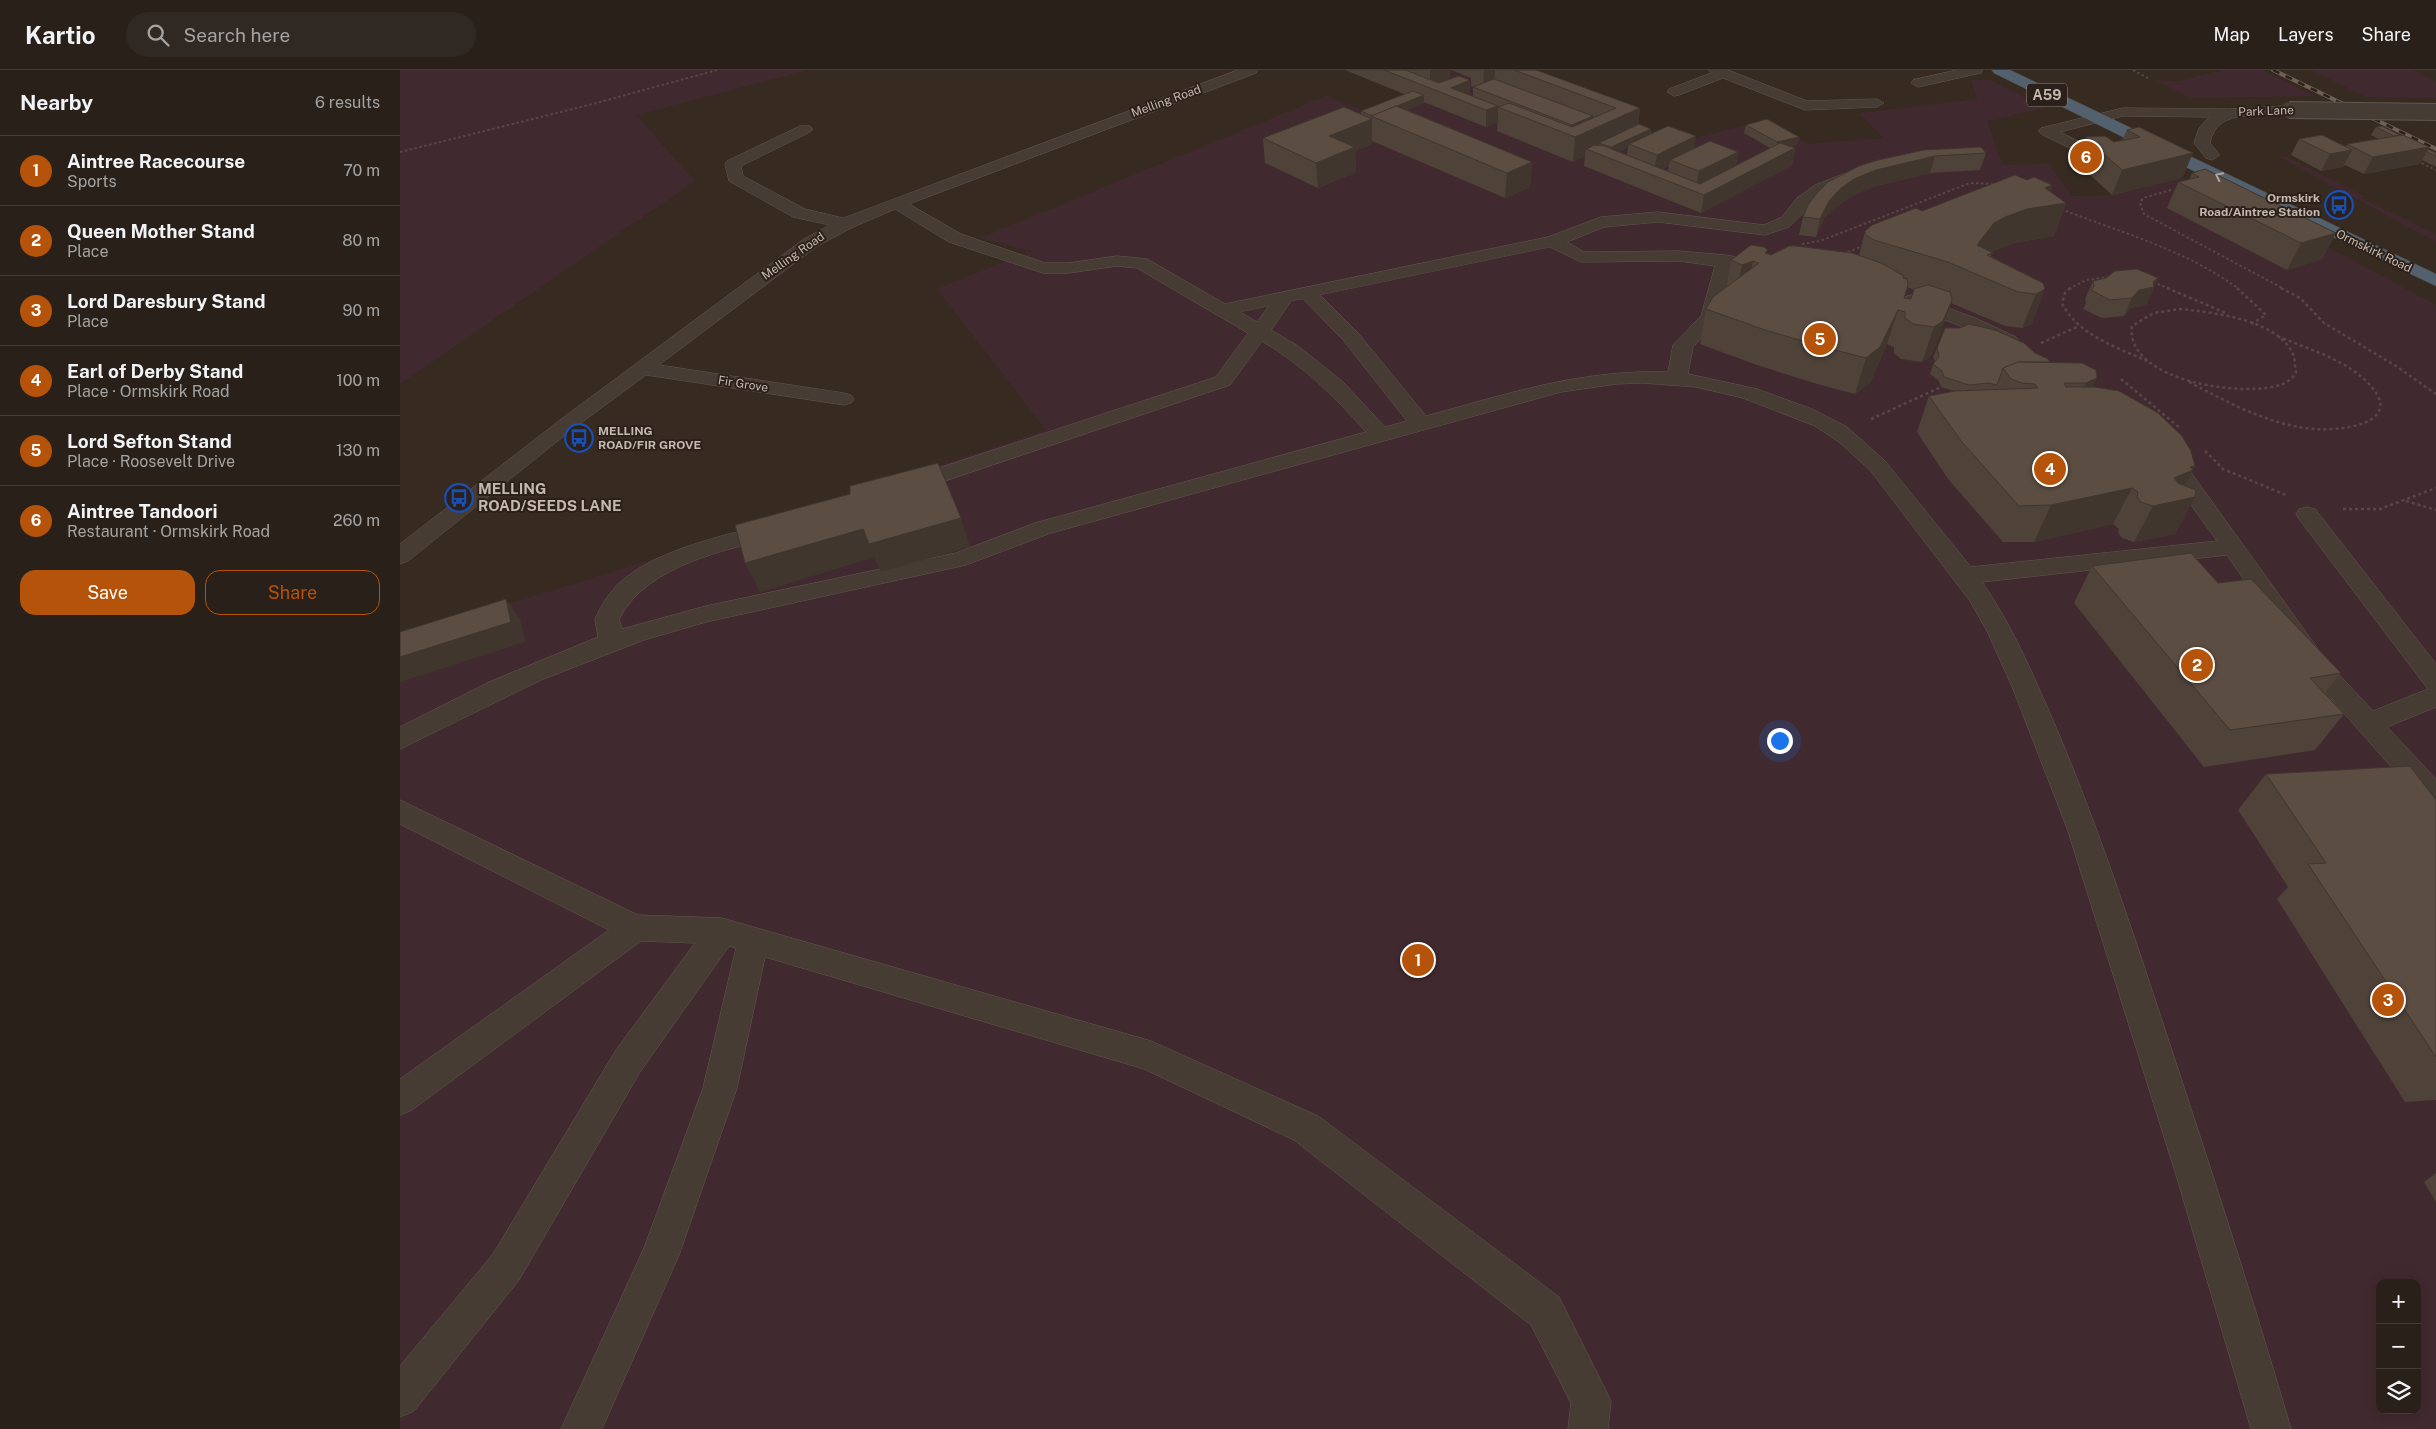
<!DOCTYPE html>
<html lang="en">
<head>
<meta charset="utf-8">
<style>
	body { margin:0; font-family:"Public Sans",sans-serif; background:#302822; color:#f1f3f6 }
	.controls { position:absolute; right:15px; bottom:15px; display:grid; overflow:hidden; border-radius:10px; box-shadow:0 2px 12px #0003 }
	.controls button { width:45px; height:45px; display:grid; place-items:center; padding:0; border:0; border-bottom:1px solid #443e38; background:#282019; color:#f1f3f6; font:25px sans-serif }
	.you { position:absolute; left:1379px; top:670px; width:18px; height:18px; margin:-12px; border:4px solid #fff; border-radius:50%; background:#1a73e8; box-shadow:0 0 0 8px #1a73e833 }
	.badge { display:grid; place-items:center; width:32px; height:32px; border-radius:50%; background:#b45309; color:#fff; font-size:16px; font-weight:700 }
	.pin { position:absolute; translate:-50% -50%; border:2px solid #fff; box-shadow:0 1px 5px #0006 }
	.list { margin:0; padding:0; list-style:none }
	h2 { display:flex; justify-content:space-between; align-items:center; height:65px; margin:0; padding:0 20px; font-size:21px }
	h2 small { font-size:16px; font-weight:400; color:#a5a3a2 }
	.list li { display:grid; grid-template-columns:32px 1fr auto; gap:15px; align-items:center; box-sizing:border-box; height:70px; padding:0 20px; border-top:1px solid #443e38 }
	.list b { display:block; font-size:19px; white-space:nowrap }
	.list p { margin:0; font-size:16px; white-space:nowrap; color:#a5a3a2 }
	.list em { font-size:16px; font-style:normal; color:#a5a3a2 }
	.actions { display:flex; gap:10px; padding:15px 20px }
	.actions a { flex:1; padding:11px 0; border:1px solid #b45309; border-radius:15px; text-align:center; font-size:18px; color:#b45309 }
	.actions .main { background:#b45309; color:#fff }
	.icon { flex:none; width:28px; height:28px; fill:none; stroke:currentColor; stroke-width:2; stroke-linecap:round; stroke-linejoin:round }
	.map { position:relative; flex:none; width:2036px; height:1359px; overflow:hidden }
	header { display:flex; align-items:center; gap:30px; box-sizing:border-box; height:70px; padding:0 25px; background:#282019; border-bottom:1px solid #443e38 }
	header strong { font-size:24px }
	nav { display:flex; gap:28px; margin-inline-start:auto; font-size:18px }
	.search { width:350px; height:45px; background:#302822; display:flex; align-items:center; gap:12px; box-sizing:border-box; padding:0 18px; border-radius:28px; color:#a5a3a2; font-size:19px }
	main { display:flex }
	aside { flex:1; background:#282019 }
	.map>svg:first-child { display:block }
</style>
</head>
<body>
<header>
<strong>Kartio</strong>
<div class="search"><svg class="icon" aria-label="search" viewBox="0 0 24 24"><circle cx="10" cy="10" r="6"/><path d="M15 15l6 6"/></svg>Search here</div>
<nav><a>Map</a><a>Layers</a><a>Share</a></nav>
</header>
<main>
<aside>
<h2>Nearby<small>6 results</small></h2>
<ul class="list">
<li><span class="badge">1</span><div><b>Aintree Racecourse</b><p>Sports</p></div><em>70 m</em></li>
<li><span class="badge">2</span><div><b>Queen Mother Stand</b><p>Place</p></div><em>80 m</em></li>
<li><span class="badge">3</span><div><b>Lord Daresbury Stand</b><p>Place</p></div><em>90 m</em></li>
<li><span class="badge">4</span><div><b>Earl of Derby Stand</b><p>Place · Ormskirk Road</p></div><em>100 m</em></li>
<li><span class="badge">5</span><div><b>Lord Sefton Stand</b><p>Place · Roosevelt Drive</p></div><em>130 m</em></li>
<li><span class="badge">6</span><div><b>Aintree Tandoori</b><p>Restaurant · Ormskirk Road</p></div><em>260 m</em></li>
</ul>
<div class="actions"><a class="main">Save</a><a>Share</a></div>
</aside>
<div class="map">
<svg width="2036" height="1359" viewBox="0 0 2036 1359">
	<rect width="100%" height="100%" fill="#362a21"/>
	<g fill="#412a2f" fill-rule="evenodd">
		<path d="M0,0h408l-172,45 59,66 -295,203z"/>
		<path d="M947,0h142l192,72 82,-22 46,24 74,-6 -24,-25 118,-14 -6,-19h20l53,28 -57,13 16,44 45,-2 24,33 40,-1 70,-17 163,78 91,49v1124h-2036v-792l219,-67 427,-140 -109,-141 94,-38 -51,-13 346,-142 45,17 41,-16zM1980,1213h37v127h-37z"/>
		<path d="M1824,0h38l52,26 -124,2 -35,-18 24,1z"/>
		<path d="M1911,0h102l23,11v17l-70,-1z"/>
		<path d="M1885,86l79,40 -4,2 76,36v8l-157,-85z"/>
	</g>
	<g fill="none" stroke-linecap="round" stroke-linejoin="round">
		<defs>
			<g id="minor">
				<path d="M838,0h20l-2,3 -347,131 52,30 84,29h24l48,-7 30,3 78,45 323,-67 53,-20 57,-5 106,13 18,-8 15,-19 18,-13 36,-14h12l2,3 -2,3 -42,19 -32,31 -24,8 -107,-13 -54,5 -37,15 17,10 95,-1 46,4 50,8 3,4 -3,4 -6,1 -37,-4 -12,50 -27,29 -5,27 69,15 55,20 35,18 38,34 86,106 246,-26 -51,-71 -15,-17 3,-5c14,-3 19,3 28,12l146,203 45,48 55,-22 -129,-170 -3,-5 3,-5 8,-2 8,2 121,155v43l-49,20 49,52v30l-10,-3 -116,-131 -83,-120 -245,27c26,37 45,79 63,120 37,83 67,169 96,255 52,157 104,314 150,472h-40l-74,-251 -110,-350 -54,-139 -25,-56 -18,-32 -100,-131 -31,-28 -24,-16 -72,-28 -47,-11 -53,-4 -27,1 -55,8 -510,141 -85,32 -260,57 -62,18 -103,40 -141,69v-22l89,-45 109,-45 -3,-18c7,-15 16,-30 29,-40 37,-31 106,-45 152,-57l8,2 4,5 -4,5c-56,17 -135,28 -165,85l3,10 84,-23 250,-53 79,-30 331,-91c-32,-36 -62,-66 -104,-91l-32,44 -315,106 -8,2 -8,-2 -3,-5 3,-5 317,-104 32,-44 -111,-65 -20,-2 -48,7h-26l-94,-31 -54,-33 -44,19 -35,19 -157,118 185,28 7,2 3,4 -3,4 -7,2 -198,-30 -72,53 -166,133 -8,3v-20l160,-124 244,-181 26,-14 -37,-8 -64,-36 -4,-17 2,-3 73,-35h10l3,3 -3,3 -69,34 2,10 62,33 38,9zM1150,177l31,15 98,-1 36,5 -14,50 -28,29 -5,27c-86,-3 -161,22 -242,44l-68,-83 -38,-38zM903,229l41,42 63,80 -22,6 -42,-45 -45,-36 -27,-16 20,-29zM869,236l-12,16 -17,-10z"/>
				<path d="M1309,0h19l79,31 70,-2 7,4 -7,4 -72,3 -82,-32 -44,17 -5,1 -7,-4 2,-3 42,-16z"/>
				<path d="M1557,0h26l-2,3 -63,14 -7,-4 2,-3z"/>
				<path d="M1889,36l7,4 -2,3c-28,7 -77,-9 -84,30l10,12 -8,5 -6,-2 -12,-15 5,-15 10,-11 -86,-1 -63,16 38,19 2,3 -8,5 -51,-25 -3,-3 3,-3 82,-20 105,1z"/>
				<path d="M1512,225l63,23 41,19 3,4 -3,4 -7,2 -7,-2 -41,-19 -56,-21 -2,-4 2,-4z"/>
				<path d="M0,730l238,115 84,3 429,123 167,75 241,181 52,104 -3,28h-40l3,-26 -40,-78 -237,-185 -150,-71 -379,-112 -28,131 -58,167 -77,174h-41l83,-181 59,-160 33,-140 -7,-2 -89,126 -121,208 -105,131 -14,6v-51l93,-112 123,-204 79,-107 -54,-2 -229,169 -12,5v-36l209,-149 -209,-106z"/>
			</g>
			<path id="highway" d="M1592,0h18l426,204v12l-305,-145 -137,-68z"/>
		</defs>
		<use href="#minor" stroke="#62574f" stroke-width="1"/>
		<use href="#highway" stroke="#52473f" stroke-width="1"/>
		<g stroke="#594646" stroke-width="2" stroke-dasharray="2.5 2.5" stroke-linecap="butt">
			<path d="M1733,0l15,8"/>
			<path d="M0,82l189,-47 128,-35"/>
			<path d="M2017,91l19,9"/>
			<path d="M1771,120l-28,8 -3,5 4,11 140,75"/>
			<path d="M1661,139c61,24 125,41 178,80"/>
			<path d="M1402,174l18,-3 150,-58 27,1"/>
			<path d="M1443,184l22,-9"/>
			<path d="M1753,212l17,7"/>
			<path d="M1669,219l17,-9 24,-3"/>
		</g>
		<g stroke="#594646" stroke-width="2.5" stroke-dasharray="3 3" stroke-linecap="butt">
			<path d="M1670,218l-5,5 -3,10c15,32 57,45 87,59"/>
			<path d="M1767,218l59,25"/>
			<path d="M1837,218l29,27 -15,9"/>
			<path d="M1881,218l19,10 24,25 72,43 40,28"/>
			<path d="M1779,239c33,3 103,11 115,48 1,5 1,11 2,16 -3,4 -7,8 -11,10 -37,17 -161,-2 -153,-57l22,-13z"/>
			<path d="M1641,273l38,-17"/>
			<path d="M1721,309l59,49"/>
			<path d="M1789,312c37,19 74,40 116,46 30,5 108,-3 60,-48 -24,-22 -59,-32 -88,-44"/>
			<path d="M1471,349l70,-32"/>
			<path d="M1805,381l18,18 63,26"/>
			<path d="M2006,431l30,9"/>
			<path d="M1943,439h37l56,-21"/>
		</g>
		<use href="#minor" fill="#473c34" fill-rule="evenodd"/>
		<use href="#highway" fill="#52616d" fill-rule="evenodd"/>
		<defs>
			<path id="rail" d="M1873,0l163,79"/>
		</defs>
		<use href="#rail" stroke="#6e6056" stroke-width="4"/>
		<use href="#rail" stroke="#2c211a" stroke-width="2.5" stroke-dasharray="7" stroke-linecap="butt"/>
		<defs>
			<path id="minor-bridge" d="M1889,40l147,2"/>
		</defs>
		<use href="#minor-bridge" stroke="#62574f" stroke-width="18" stroke-linecap="butt"/>
		<use href="#minor-bridge" stroke="#473c34" stroke-width="16"/>
	</g>
	<g fill="#4e4239" fill-rule="evenodd">
		<path d="M945,0h105v8l-12,5 35,13v-9l-2,-1v-8l-20,-8h85l104,38 -2,17 13,4v5l45,2 -2,12 44,4 -2,13 34,-17 -26,-15 2,-8 53,12 -2,8 -6,1 4,2 -3,17 -91,48 -117,-47 1,-10 -12,6 -76,-31 1,-18h-1v9l-11,5 -62,-25v1l-17,7 125,52 -2,25 -25,11 -133,-57v3l-17,7 1,21 -38,16 -53,-25 -2,-25 98,-23v-4l43,-17zM1228,77l-1,8 -8,-3zM1269,95l-1,6 -6,-2z"/>
		<path d="M1976,57l60,26v14l-14,-7 -2,4 -56,10 -19,-9 -2,2 -22,4 -30,-16 8,-16 47,8 1,-3 32,-5 -8,-4z"/>
		<path d="M1727,60l66,23 -11,25 -70,17 -36,-33 9,-25 29,5 8,-2z"/>
		<path d="M1586,83l-6,17 -50,3 -58,14 -22,10 -14,10 -12,11 -8,19 -17,-2 4,-18 75,-57z"/>
		<path d="M1792,103l144,60 -14,26 -35,11 -120,-62 11,-26 11,-2z"/>
		<path d="M1627,110l25,5 -2,7 16,11 -12,33 -39,7 -24,9v5l52,26 -11,41 -10,4 -17,-2 -54,-23 -11,32 -9,21 -9,6 -21,-3 -7,-6v-6l-7,-3 -17,39 -15,11 -38,-10 -60,-19 -57,-21 6,-35 20,-21 5,-28 36,-6 4,1 88,1 6,-25 57,-20zM1507,217l7,3 -3,9 -7,-1z"/>
		<path d="M1758,208l-12,27 -15,3 -7,8 -22,2 -19,-9 3,-6 -1,-4 8,-18z"/>
		<path d="M1560,258l75,25 15,9 43,25 102,79 -11,19 11,12 -20,37 -41,8 -12,-4 -4,-5 1,-4 -6,-5 -79,18h-31l-55,-63 -31,-47 12,-36 25,-5 -13,-4 -2,-6 -9,-7 3,-10 2,-2 -2,-5 4,-9z"/>
		<path d="M1692,496l126,17 123,90 -16,20 19,21 -29,36 -111,17 -130,-164z"/>
		<path d="M1866,704l170,26v300l-31,2 -128,-203 11,-12 -50,-77z"/>
		<path d="M2036,1103v29l-12,-20z"/>
	</g>
	<g fill="#40362e">
		<path d="M1030,0h20v8l-20,8z"/>
		<path d="M1084,0h11l-1,17 -11,4z"/>
		<path d="M1070,10v16l-19,-8z"/>
		<path d="M1024,25v8l-43,17 -9,-4z"/>
		<path d="M1098,36l-1,16 -11,5v-17z"/>
		<path d="M1240,38l-3,24 -38,11 -1,7 -12,-1 -1,7 -12,6 2,-25 -4,-1 1,-11 21,-9 -2,14z"/>
		<path d="M972,49v25l-17,7 1,21 -38,16 -2,-25 13,-27z"/>
		<path d="M1251,59l-1,8 -21,7 -1,3 -18,9 1,-9z"/>
		<path d="M1296,66l-3,17 -23,7 -1,5 -15,7 3,-17z"/>
		<path d="M1399,67l-2,8 -21,6 1,-9z"/>
		<path d="M2029,77l-9,17 -56,10 9,-17z"/>
		<path d="M1395,78l-3,17 -91,48 3,-18z"/>
		<path d="M1952,80l-9,17 -22,4 9,-17z"/>
		<path d="M1338,82l-3,17 -39,19 3,-17z"/>
		<path d="M1793,83l-11,25 -70,17 10,-25z"/>
		<path d="M1535,86l-5,17 -58,14 -22,10 -14,10 -12,11 -8,19 4,-18 9,-18 11,-12 14,-10 22,-9z"/>
		<path d="M1132,92l-2,25 -25,11 2,-25z"/>
		<path d="M1652,115l-7,21 21,-3 -12,33 -39,7 -22,8 -10,6 -6,-12 17,-22 11,-6 40,-29z"/>
		<path d="M1936,163l-14,26 -35,11 14,-27z"/>
		<path d="M1353,191l-7,35 -11,4 7,-35z"/>
		<path d="M1758,208l-12,27 -15,3 -7,8 8,-18 7,-8 14,-8z"/>
		<path d="M1645,219l-13,35 -10,4 14,-34z"/>
		<path d="M1552,230l-12,35 -9,21 -9,6 12,-35z"/>
		<path d="M1498,240l-11,34 -17,39 -15,11 11,-36z"/>
		<path d="M1697,308l-16,36 -11,4 16,-35z"/>
		<path d="M1795,396l-19,35 19,-4 -20,37 -41,8 19,-36 21,-28 16,-11z"/>
		<path d="M1732,418l-19,36 -79,18 17,-37z"/>
		<path d="M561,448l9,29 -89,25 -12,-28z"/>
		<path d="M463,459l12,28 -115,35 -15,-29z"/>
		<path d="M106,529l14,20 5,23 -125,40v-25z"/>
	</g>
	<g fill="#5b4d42" stroke="#40362e">
		<path d="M984,0h21l34,13 20,-7 11,4 -19,8 47,18 -12,4z"/>
		<path d="M1114,0h22l104,38 -65,29 -77,-30 11,-4 63,24 44,-19z"/>
		<path d="M1094,9l99,37 -21,9 -99,-38z"/>
		<path d="M1013,21l11,4 -52,21 -11,-5z"/>
		<path d="M996,36l136,56 -25,11 -136,-57z"/>
		<path d="M944,37l28,12 -43,17 26,11 -39,16 -53,-25z"/>
		<path d="M1367,49l32,18 -22,5 -31,-17z"/>
		<path d="M1239,54l12,5 -40,18 -12,-4z"/>
		<path d="M1268,56l28,10 -39,19 -28,-11z"/>
		<path d="M1982,56l18,9 -6,1 -18,-9z"/>
		<path d="M1739,57l54,26 -71,17 -37,-33 20,-1 9,6 26,-5 -13,-7z"/>
		<path d="M1922,65l30,15 -22,4 -31,-15z"/>
		<path d="M2003,65l26,12 -56,10 -26,-13z"/>
		<path d="M1310,71l28,11 -39,19 -29,-11z"/>
		<path d="M1380,73l15,5 -91,47 -118,-46 9,-4 9,1 96,38z"/>
		<path d="M1581,77l5,6 -51,3 -59,14 -22,9 -14,10 -11,12 -9,18 -17,-2 5,-12 9,-12 11,-11 31,-16 19,-6 46,-10z"/>
		<path d="M2028,79l8,4v3l-9,-4z"/>
		<path d="M1805,99l131,64 -35,10 -123,-61 21,-5 -7,-4z"/>
		<path d="M1615,105l12,5 7,-3 18,8 -7,3 21,15 -39,6 -22,8 -11,6 -17,22 16,8 -6,2 56,28 2,6 -9,5 -18,-2 -70,-30 -74,-22 -8,-5 -1,-4 7,-6 44,-17 6,3z"/>
		<path d="M1351,175l13,2 4,3 -3,3 6,2 18,-9h7l56,7 29,10 23,13 -1,2 4,1 1,6 -4,13 7,1 3,-10 14,-4 22,7 2,8 -9,21 -9,6 -21,-3 -8,-6v-6l-7,-2 -18,37 -14,11 -39,-10 -62,-18 -59,-21 7,-12 46,-34 -6,-2 -11,4 -11,-5z"/>
		<path d="M1737,199l21,9 -5,4 1,5 -15,3 -7,8 -22,2 -19,-10 3,-4 -1,-5 13,-3 9,-7z"/>
		<path d="M1569,254l26,6 29,13 11,10 13,6 2,3h-32l-15,6 -6,17 -8,-2 -20,2 -25,-8 -2,-6 -9,-7 6,-7 -2,-9 8,-20h15z"/>
		<path d="M1618,292l64,1 14,7 1,8 -11,5h-22l2,4h29l24,4 39,22 24,23 9,15 4,15 -5,1 3,3 -19,8 4,5 18,7 -1,7 -42,9 -12,-4 -4,-5 1,-5 -6,-4 -81,17 -32,1 -57,-64 -33,-46 26,-5 83,-3 -3,-4 -13,-1 -11,-4 -8,-11z"/>
		<path d="M538,393l23,55 -92,26 -6,-15 -118,34 -10,-38 115,-31v-8z"/>
		<path d="M1791,483l27,30 33,-4 90,94 -31,5 34,36 -114,16 -138,-164z"/>
		<path d="M106,529l5,23 -111,35v-25z"/>
		<path d="M2010,696l26,34v257l-128,-193 18,-1 -60,-89z"/>
	</g>
	<defs><path id="oneway-chevron" d="M-2-3.5L2.5 0L-2 3.5" fill="none" stroke-width="1.6" stroke-linecap="round" stroke-linejoin="round" transform="scale(1.25)"/></defs>
	<use stroke="#ada7a2" href="#oneway-chevron" transform="translate(1819 106) rotate(-154)"/>
	<defs>
		<symbol id="bus-ring" viewBox="-11 -11 22 22"><circle r="9.5" fill="#2c211a" stroke="#1a4fb4" stroke-width="1.5"/><path d="M-5-6H5V4H4V6H2V4H-2V6H-4V4H-5ZM-3.5-4V0h7V-4ZM-3.5 1.2v1.5H-2V1.2ZM2 1.2v1.5H3.5V1.2Z" fill="#1a4fb4"/></symbol>
	</defs>
	<g fill-rule="evenodd">
		<use href="#bus-ring" x="1923" y="119" width="32" height="32"/>
		<use href="#bus-ring" x="163" y="352" width="32" height="32"/>
		<use href="#bus-ring" x="43" y="412" width="32" height="32"/>
	</g>
	<g text-anchor="middle" stroke-width="4" stroke-linejoin="round" paint-order="stroke">
		<g font-size="12" fill="#c4b8af" stroke="#2c211a">
			<text transform="translate(766 31) rotate(-20)" y="4">Melling Road</text>
			<text transform="translate(1866 41) rotate(-2)" y="4">Park Lane</text>
			<text transform="translate(1974 181) rotate(26)" y="4">Ormskirk Road</text>
			<text transform="translate(393 186) rotate(-35)" y="4">Melling Road</text>
			<text transform="translate(343 314) rotate(9)" y="4">Fir Grove</text>
		</g>
		<g font-size="12" font-weight="bold" fill="#c4b8af" stroke="#2c211a" text-anchor="end">
			<text x="1920" y="132">Ormskirk<tspan x="1920" dy="14">Road/Aintree Station</tspan></text>
			<text x="198" y="365" text-anchor="start">MELLING<tspan x="198" dy="14">ROAD/FIR GROVE</tspan></text>
		</g>
		<rect fill="#2c211a" stroke="#968b82" stroke-width="1" x="1627" y="13.5" width="40" height="23" rx="4"/>
		<g font-size="14" font-weight="bold" fill="#c4b8af">
			<text x="1647" y="30">A59</text>
		</g>
		<g font-size="15" font-weight="bold" fill="#c4b8af" stroke="#2c211a" text-anchor="start">
			<text x="78" y="424">MELLING<tspan x="78" dy="17">ROAD/SEEDS LANE</tspan></text>
		</g>
	</g>
</svg>
<div class="controls">
<button>+</button>
<button>−</button>
<button><svg class="icon" aria-label="layers" viewBox="0 0 24 24"><path d="M12 4l9 5-9 5-9-5zM3 14l9 5 9-5"/></svg></button>
</div>
<div class="you"></div>
<div class="pin badge" style="left:1018px;top:890px">1</div>
<div class="pin badge" style="left:1797px;top:595px">2</div>
<div class="pin badge" style="left:1988px;top:930px">3</div>
<div class="pin badge" style="left:1650px;top:399px">4</div>
<div class="pin badge" style="left:1420px;top:269px">5</div>
<div class="pin badge" style="left:1686px;top:87px">6</div>
</div>
</main>
</body>
</html>
